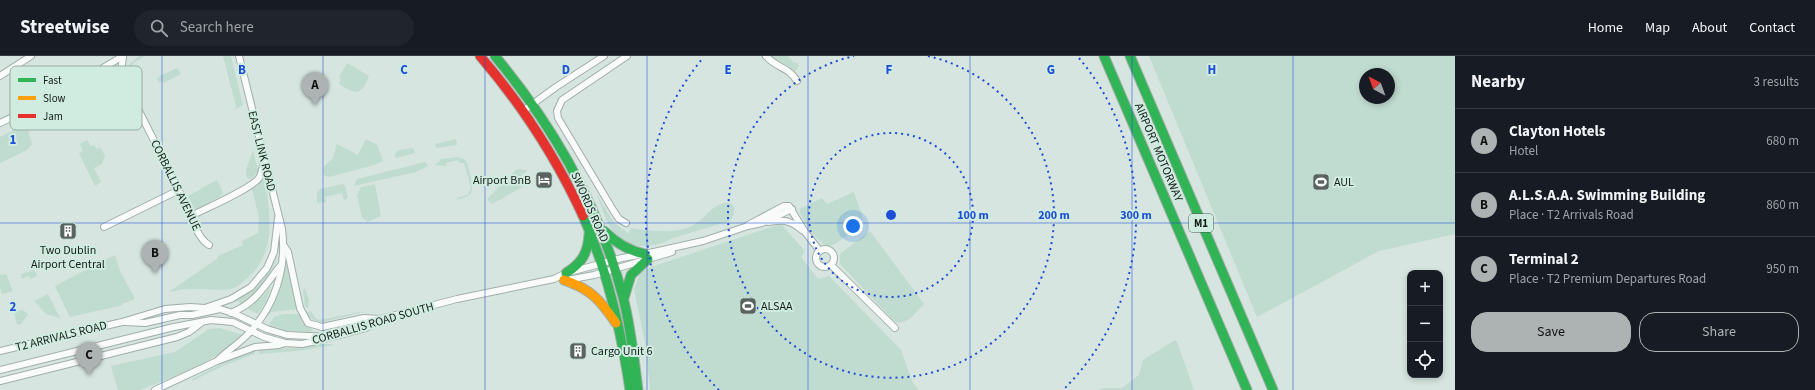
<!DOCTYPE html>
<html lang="en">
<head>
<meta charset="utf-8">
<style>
	body { margin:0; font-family:"Source Sans 3",sans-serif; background:#20242c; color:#f1f3f6 }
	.controls { position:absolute; right:12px; bottom:12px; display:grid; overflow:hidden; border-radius:8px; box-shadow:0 2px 6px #0003 }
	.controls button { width:36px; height:36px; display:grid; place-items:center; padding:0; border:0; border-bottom:1px solid #363941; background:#171b24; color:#f1f3f6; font:20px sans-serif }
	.compass { position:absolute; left:1359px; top:12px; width:36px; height:36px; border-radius:50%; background:#171b24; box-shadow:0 2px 6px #0003; rotate:319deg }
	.you { position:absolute; left:853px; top:170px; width:14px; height:14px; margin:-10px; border:3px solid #fff; border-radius:50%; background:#1a73e8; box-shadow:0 0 0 6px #1a73e833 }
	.badge { display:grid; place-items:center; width:26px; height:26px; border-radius:50%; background:#adb3b2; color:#111; font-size:13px; font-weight:700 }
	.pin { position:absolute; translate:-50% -33px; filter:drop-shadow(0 1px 2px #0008) }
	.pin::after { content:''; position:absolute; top:21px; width:14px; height:12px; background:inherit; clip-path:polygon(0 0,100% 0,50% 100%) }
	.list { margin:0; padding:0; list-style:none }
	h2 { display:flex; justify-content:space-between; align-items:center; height:52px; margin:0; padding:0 16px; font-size:17px }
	h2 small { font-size:13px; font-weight:400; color:#9ea1a6 }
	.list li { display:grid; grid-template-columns:26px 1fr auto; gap:12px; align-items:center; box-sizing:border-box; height:64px; padding:0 16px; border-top:1px solid #363941 }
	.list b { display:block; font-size:15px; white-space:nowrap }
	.list p { margin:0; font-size:13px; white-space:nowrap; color:#9ea1a6 }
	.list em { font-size:13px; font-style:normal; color:#9ea1a6 }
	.actions { display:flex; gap:8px; padding:12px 16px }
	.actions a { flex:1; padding:9px 0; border:1px solid #adb3b2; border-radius:16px; text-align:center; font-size:14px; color:#adb3b2 }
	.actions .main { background:#adb3b2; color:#111 }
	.icon { flex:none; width:22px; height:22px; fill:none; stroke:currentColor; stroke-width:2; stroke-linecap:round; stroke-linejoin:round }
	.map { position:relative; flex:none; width:1455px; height:334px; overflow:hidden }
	header { display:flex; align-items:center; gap:24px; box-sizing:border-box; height:56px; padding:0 20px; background:#171b24; border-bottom:1px solid #363941 }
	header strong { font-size:19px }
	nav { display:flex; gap:22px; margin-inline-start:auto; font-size:14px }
	.search { width:280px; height:36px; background:#20242c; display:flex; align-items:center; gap:10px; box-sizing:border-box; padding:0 14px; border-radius:22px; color:#9ea1a6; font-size:15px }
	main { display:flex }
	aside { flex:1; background:#171b24 }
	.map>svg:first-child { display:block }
</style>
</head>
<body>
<header>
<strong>Streetwise</strong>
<div class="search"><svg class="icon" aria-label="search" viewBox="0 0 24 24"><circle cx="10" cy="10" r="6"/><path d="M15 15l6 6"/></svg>Search here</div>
<nav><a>Home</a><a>Map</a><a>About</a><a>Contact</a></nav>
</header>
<main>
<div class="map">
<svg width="1455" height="334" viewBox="0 0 1455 334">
	<rect width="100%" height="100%" fill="#d6e5df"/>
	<g fill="#c0dbd0" fill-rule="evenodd">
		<path d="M139,0h6l-12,7 -3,13 -2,-6 2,-6z"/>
		<path d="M223,0h8l12,49 -9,5 2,-4z"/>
		<path d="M770,0h18l6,7h3l2,3 -5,7 -1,-3 -19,-10z"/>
		<path d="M1149,0h306v178l-76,17 -122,66zM1365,18h24v24h-24z"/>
		<path d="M347,7l22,13c-8,21 -13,18 -30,8l2,-5 -2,-2z"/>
		<path d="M177,12l4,6 -17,9 -2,-2 -3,2 -2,-4 3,-3z"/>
		<path d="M26,68l6,20 -5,6 -27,13v-26z"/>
		<path d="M366,83l11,6 6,16 -9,4 -45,12 -4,-1c-6,-11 4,-11 8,-19 3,-5 1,-9 4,-13l21,11z"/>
		<path d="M456,83l1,6 -21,3 -1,-4z"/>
		<path d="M87,84l4,6 3,-1 3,4 3,-2 5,9 -3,8 -8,4 7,14 -6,4 -16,-33 4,-2 -3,-7z"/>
		<path d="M413,92l2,5 -19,5 -1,-4 3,-4z"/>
		<path d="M253,94l5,21 -6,8 -5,-1 -1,-8z"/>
		<path d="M458,101c3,1 6,1 8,4 3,5 8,27 5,32 -2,4 -10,5 -14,7v-2l11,-3 3,-8 -7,-24h-5l-1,-3 -12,3v3l-11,-1 7,-6z"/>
		<path d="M425,106l3,4 -12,6 -62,14 3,-7z"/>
		<path d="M517,113l10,1 -1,2 -5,3 5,10 -34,19 -5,-5z"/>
		<path d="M264,120c6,36 14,77 -18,103 -4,3 -8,8 -12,9 -14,4 -32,0 -46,1 -7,0 -13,2 -19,3l49,-34v-2l25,-11 -1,-4 16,-8 1,-16 -7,-28 7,-5z"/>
		<path d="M217,124l6,13 -5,5 -22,11 -2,-1 -6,-12z"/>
		<path d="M343,128l2,2 3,12 -4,2 -2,-7 -17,4 1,5 -9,1v-11l3,-3z"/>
		<path d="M375,128l6,32 -14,6 -5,-5 -5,-22 4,-8z"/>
		<path d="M854,136c2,10 11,22 7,31 -7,5 -22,21 -31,23 -10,1 -31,-28 -30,-37l22,-11 5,6z"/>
		<path d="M596,137l18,30 15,11 2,-6c19,3 47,7 64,-4 10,-6 18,-20 31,-21 12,0 9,12 4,18l-57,17c-19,11 -48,13 -61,-8 -7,-11 -11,-25 -16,-37z"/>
		<path d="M781,168l24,27 -4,6 17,22 11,-3 72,74 11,31 6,9h-268l-4,-42 -12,-59 6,-15 8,-6z"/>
		<path d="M870,175l54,73c-8,7 -17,24 -30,17l-54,-57v-10z"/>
		<path d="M277,198c-4,22 -18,38 -35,50l-5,-3 -6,2v-1c22,-11 36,-25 46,-48z"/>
		<path d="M115,199l5,16 15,28 -13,5 1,1 -53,12 -15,-31z"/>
		<path d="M286,210h1l11,43 -27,3 -3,4 -2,-1 12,-21z"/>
		<path d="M35,214l2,6 -6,3 -3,-3 -6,3 -1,-5z"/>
		<path d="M6,218l7,17 -11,3 -2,-8v-11z"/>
		<path d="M271,230l-5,15 -8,13 -10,-5 17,-15z"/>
		<path d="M303,233h2l4,11 -1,8 -3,-1z"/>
		<path d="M48,238l12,24 -14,-4 -12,-13z"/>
		<path d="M23,254l5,4 -7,10 -4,1 -3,-13z"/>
		<path d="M311,255l5,8 4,1 40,-8v1l-38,9c-7,-1 -13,-3 -15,-10z"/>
		<path d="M283,258h18l2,7 9,8 -1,3 -24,-1 -18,-6 5,-8z"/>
		<path d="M220,272l23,7 -22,18 -30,17 -51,20h-22l-7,-24 64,-14 34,-23z"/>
		<path d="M1175,284l2,2 17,48h-95l5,-2h18l17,-13 4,-15z"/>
		<path d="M318,288h14l1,1 -35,6 -38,3 -2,-5 39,-1z"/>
		<path d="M254,294l1,4 -30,11 -33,16v-2l45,-23z"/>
	</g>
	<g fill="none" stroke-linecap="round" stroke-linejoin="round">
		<defs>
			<g id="street">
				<path d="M766,0c10,12 23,11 31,25"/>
				<path d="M123,1l-2,14 2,8c19,38 39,77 58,116 7,13 15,43 28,50"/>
				<path d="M0,20l31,-20"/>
				<path d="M523,55l33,-24 48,-31"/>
				<path d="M0,67l53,-25 70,-42"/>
				<path d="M191,160c13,-7 60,-27 68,-38 3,-4 3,-12 6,-17"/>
				<path d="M768,166c16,-2 21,-3 34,8"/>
				<path d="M626,167l-7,-4 -6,-9 -55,-92 -1,-7 5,-11 65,-44"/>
				<path d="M748,169l36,-19h5l16,26 15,19"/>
				<path d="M104,171l75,-37"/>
				<path d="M284,190l4,6 12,56 8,15 14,4 42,-9 16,1"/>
				<circle cx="825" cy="202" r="9"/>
				<path d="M831,209l64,63"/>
				<path d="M567,224l27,-5 78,-23"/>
				<path d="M231,257c27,-11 34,-29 51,-49"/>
				<path d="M125,266l20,1 35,-8h12l28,-6 13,4 34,16 20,6 42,2"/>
				<path d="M0,295l122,-29 43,-13 25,-2 15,1 26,-9 20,-12 16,-19 7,-16 4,-34"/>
				<path d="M218,304c9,-9 19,-15 28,-24 29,-28 41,-68 36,-107l-43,-173"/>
				<path d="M0,314l174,-43 37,-7 22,2 31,15 21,6"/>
				<path d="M0,325l177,-44 12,-5 13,-10"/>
				<path d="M155,334l62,-29 38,-14 24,-2 6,-2 17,1 19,-4 45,-12 14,-9 77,-20 97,-20 12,-6 56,-15 23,-4 58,-13 45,-15 14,-3 30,-14"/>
			</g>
			<g id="fast">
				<path d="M495,0c59,71 105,152 128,241 8,31 11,62 15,93"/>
				<path d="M1104,0l143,334"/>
				<path d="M1130,0l143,334"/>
				<path d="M583,160c25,55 38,114 47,174"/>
				<path d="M604,175c12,12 24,20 41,23"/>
				<path d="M566,217c16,-10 22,-20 23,-39"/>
				<path d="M624,242l7,-23 17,-16"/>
			</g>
			<path id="slow" d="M564,224c27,9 36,20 52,43"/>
			<path id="jam" d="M480,0c42,49 76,101 103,160"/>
		</defs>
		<use href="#street" stroke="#a2aea9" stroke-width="8"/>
		<use href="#fast" stroke="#a2aea9" stroke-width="11"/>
		<use href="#slow" stroke="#a2aea9" stroke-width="11"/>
		<use href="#jam" stroke="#a2aea9" stroke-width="11"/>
		<use href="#street" stroke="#f9fbfa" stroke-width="6"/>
		<use href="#fast" stroke="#30b455" stroke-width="9"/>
		<use href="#slow" stroke="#ff9f0a" stroke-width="9"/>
		<use href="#jam" stroke="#e5322d" stroke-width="9"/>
	</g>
	<path fill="none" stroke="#1d4ed8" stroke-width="1" stroke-opacity="0.55" d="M162,0v334M323,0v334M485,0v334M647,0v334M808,0v334M970,0v334M1132,0v334M1293,0v334M0,167h1455"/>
	<g fill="none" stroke="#1d4ed8" stroke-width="2" stroke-dasharray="2 4">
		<circle cx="891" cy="159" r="82"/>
		<path d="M928 0A163 163 0 1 1 854 0"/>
		<path d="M719 334A245 245 0 0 1 703 2M1079 2A245 245 0 0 1 1063 334"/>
	</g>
	<defs>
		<symbol id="hotel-square" viewBox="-11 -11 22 22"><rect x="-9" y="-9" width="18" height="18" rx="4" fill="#596460" stroke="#d0ebe0"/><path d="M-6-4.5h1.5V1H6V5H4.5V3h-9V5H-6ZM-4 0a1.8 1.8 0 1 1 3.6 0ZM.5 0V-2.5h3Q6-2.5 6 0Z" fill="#fff"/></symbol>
		<symbol id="stadium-square" viewBox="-11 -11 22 22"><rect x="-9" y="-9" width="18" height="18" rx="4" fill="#596460" stroke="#d0ebe0"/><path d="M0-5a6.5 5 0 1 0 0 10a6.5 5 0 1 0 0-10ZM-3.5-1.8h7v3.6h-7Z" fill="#fff"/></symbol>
		<symbol id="building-square" viewBox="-11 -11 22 22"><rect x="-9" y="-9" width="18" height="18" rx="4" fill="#596460" stroke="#d0ebe0"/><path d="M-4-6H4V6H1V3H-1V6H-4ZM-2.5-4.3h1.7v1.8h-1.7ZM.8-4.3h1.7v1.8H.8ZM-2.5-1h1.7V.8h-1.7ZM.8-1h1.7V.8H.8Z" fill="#fff"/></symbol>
	</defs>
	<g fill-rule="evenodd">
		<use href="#hotel-square" x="534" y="114" width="20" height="20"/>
		<use href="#stadium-square" x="1311" y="116" width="20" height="20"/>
		<use href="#building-square" x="58" y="165" width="20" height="20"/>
		<use href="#stadium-square" x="738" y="240" width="20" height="20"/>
		<use href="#building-square" x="568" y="285" width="20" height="20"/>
	</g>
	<g text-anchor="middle" stroke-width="4" stroke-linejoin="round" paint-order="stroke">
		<rect fill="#d0ebe0" stroke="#4d5c57" stroke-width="1" x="1189" y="158" width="24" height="18" rx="3"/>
		<g font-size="11" font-weight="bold" fill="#151f1c">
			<text x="1201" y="171">M1</text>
		</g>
		<g font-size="12" fill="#151f1c" stroke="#d0ebe0">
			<text transform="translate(262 95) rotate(76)" y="4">EAST LINK ROAD</text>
			<text transform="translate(1159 96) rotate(67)" y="4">AIRPORT MOTORWAY</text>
			<text transform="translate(176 129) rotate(64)" y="4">CORBALLIS AVENUE</text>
			<text transform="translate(590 151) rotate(66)" y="4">SWORDS ROAD</text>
			<text transform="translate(373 267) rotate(-16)" y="4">CORBALLIS ROAD SOUTH</text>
			<text transform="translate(61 280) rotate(-14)" y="4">T2 ARRIVALS ROAD</text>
		</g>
		<g font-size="12" fill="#151f1c" stroke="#d0ebe0" text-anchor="start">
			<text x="531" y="128" text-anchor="end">Airport BnB</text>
			<text x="1334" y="130">AUL</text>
			<text x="68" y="198" text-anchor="middle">Two Dublin<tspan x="68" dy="14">Airport Central</tspan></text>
			<text x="761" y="254">ALSAA</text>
			<text x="591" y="299">Cargo Unit 6</text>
		</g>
	</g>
	<rect x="10" y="10" width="132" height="64" rx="6" fill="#d0ebe0" stroke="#98aea5" stroke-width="1"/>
	<rect x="18" y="22" width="18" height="4" fill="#30b455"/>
	<rect x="18" y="40" width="18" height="4" fill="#ff9f0a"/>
	<rect x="18" y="58" width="18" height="4" fill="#e5322d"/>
	<g font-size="11" fill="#151f1c">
		<text x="43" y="28">Fast</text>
		<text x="43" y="46">Slow</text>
		<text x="43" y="64">Jam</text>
	</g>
	<g font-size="13" text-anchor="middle" font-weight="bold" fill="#1d4ed8" stroke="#d0ebe0" stroke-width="4" stroke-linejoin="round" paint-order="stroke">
		<text x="242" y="18">B</text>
		<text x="404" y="18">C</text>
		<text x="566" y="18">D</text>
		<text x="728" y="18">E</text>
		<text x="889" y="18">F</text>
		<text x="1051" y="18">G</text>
		<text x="1212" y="18">H</text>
		<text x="13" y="88">1</text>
		<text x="13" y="255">2</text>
	</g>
	<circle cx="891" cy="159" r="6" fill="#1d4ed8" stroke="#d0ebe0" stroke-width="2"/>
	<g font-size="12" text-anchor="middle" font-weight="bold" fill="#1d4ed8" stroke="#d0ebe0" stroke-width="4" stroke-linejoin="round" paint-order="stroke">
		<text x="973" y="163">100 m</text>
		<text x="1054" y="163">200 m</text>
		<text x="1136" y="163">300 m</text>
	</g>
</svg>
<div class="controls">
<button>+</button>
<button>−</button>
<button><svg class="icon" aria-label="locate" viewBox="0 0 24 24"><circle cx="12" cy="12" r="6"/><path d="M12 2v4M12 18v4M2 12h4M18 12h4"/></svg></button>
</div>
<svg class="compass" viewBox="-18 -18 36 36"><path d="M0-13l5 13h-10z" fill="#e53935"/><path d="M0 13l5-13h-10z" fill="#9ea1a6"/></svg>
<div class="you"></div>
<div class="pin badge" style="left:315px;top:49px">A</div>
<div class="pin badge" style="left:155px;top:217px">B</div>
<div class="pin badge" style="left:89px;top:319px">C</div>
</div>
<aside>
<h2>Nearby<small>3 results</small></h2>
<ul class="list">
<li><span class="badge">A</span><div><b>Clayton Hotels</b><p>Hotel</p></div><em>680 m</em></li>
<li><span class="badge">B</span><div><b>A.L.S.A.A. Swimming Building</b><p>Place · T2 Arrivals Road</p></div><em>860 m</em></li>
<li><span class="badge">C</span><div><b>Terminal 2</b><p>Place · T2 Premium Departures Road</p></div><em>950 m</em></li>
</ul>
<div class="actions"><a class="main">Save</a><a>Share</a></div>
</aside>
</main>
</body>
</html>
